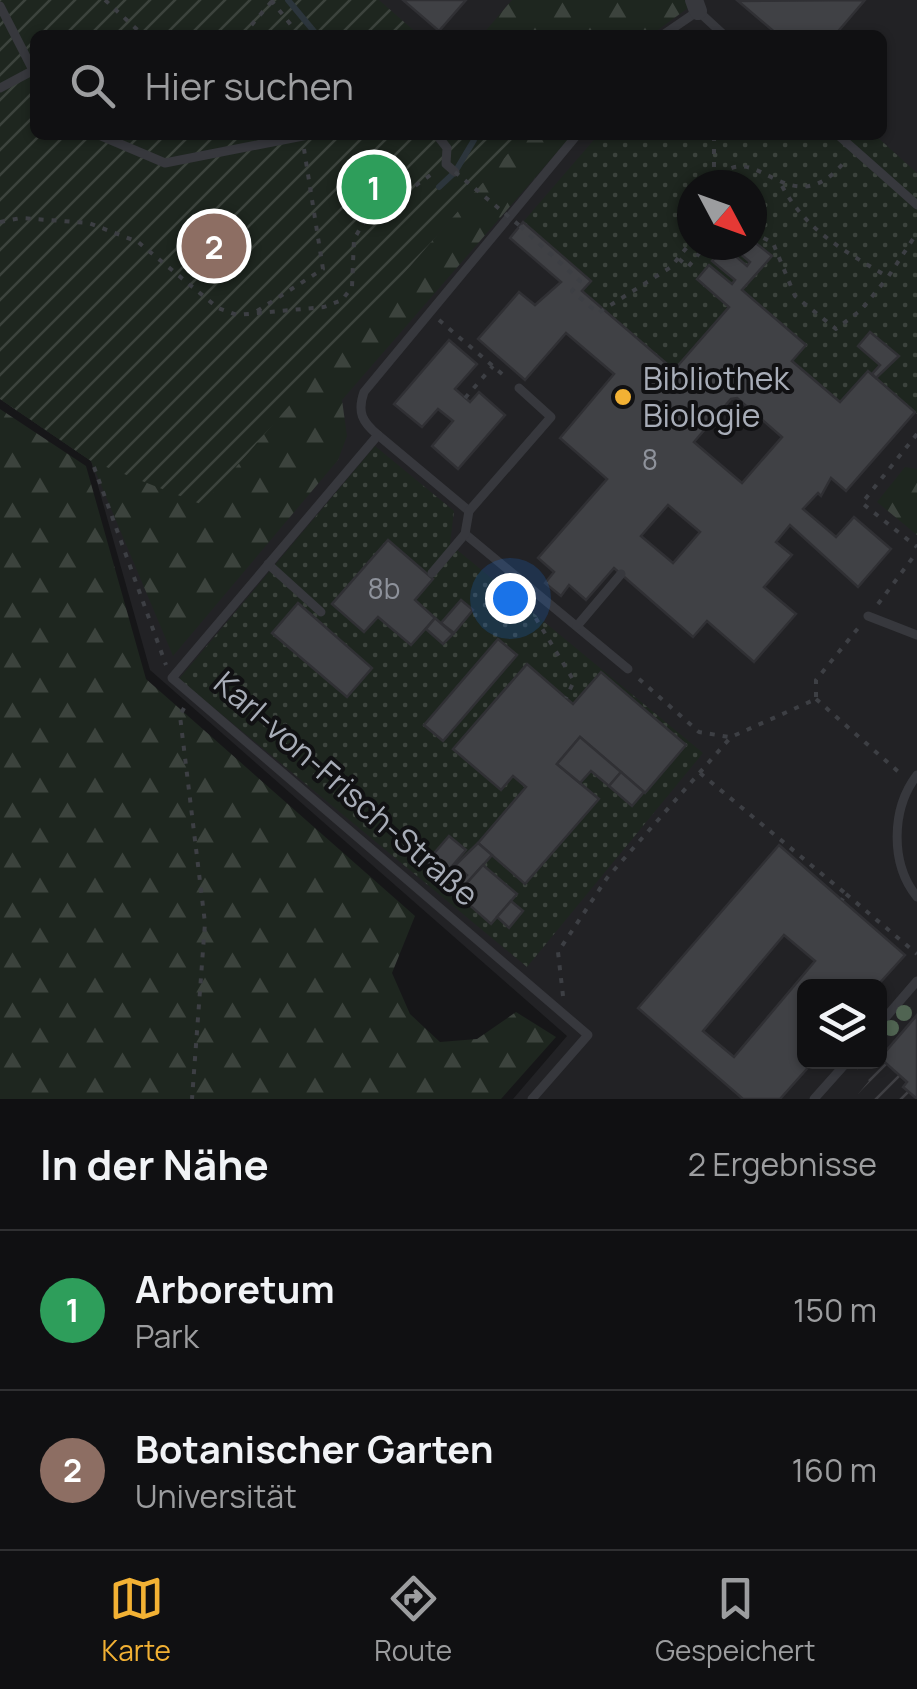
<!DOCTYPE html>
<html lang="de">
<head>
<meta charset="utf-8">
<style>
	body { margin:0; font-family:Manrope,sans-serif; background:#19191b; color:#f1f3f6 }
	.controls { position:absolute; right:30px; bottom:30px; display:grid; overflow:hidden; border-radius:15px; box-shadow:0 2px 8px #0004 }
	.controls button { width:90px; height:90px; display:grid; place-items:center; padding:0; border:0; border-bottom:2px solid #303032; background:#101012; color:#f1f3f6; font:50px sans-serif }
	.compass { position:absolute; left:677px; top:170px; width:90px; height:90px; border-radius:50%; background:#101012; box-shadow:0 2px 8px #0004; rotate:131deg }
	.you { position:absolute; left:510px; top:598px; width:35px; height:35px; margin:-25px; border:8px solid #fff; border-radius:50%; background:#1a73e8; box-shadow:0 0 0 15px #1a73e833 }
	.badge { display:grid; place-items:center; width:65px; height:65px; border-radius:50%; background:#f2b134; color:#fff; font-size:32px; font-weight:700 }
	.pin { position:absolute; translate:-50% -50%; border:5px solid #fff; box-shadow:0 2px 10px #0006 }
	.list { margin:0; padding:0; list-style:none }
	h2 { display:flex; justify-content:space-between; align-items:center; height:130px; margin:0; padding:0 40px; font-size:42px }
	h2 small { font-size:32px; font-weight:400; color:#9c9d9f }
	.list li { display:grid; grid-template-columns:65px 1fr auto; gap:30px; align-items:center; box-sizing:border-box; height:160px; padding:0 40px; border-top:2px solid #303032 }
	.list b { display:block; font-size:38px; white-space:nowrap }
	.list p { margin:0; font-size:32px; white-space:nowrap; color:#9c9d9f }
	.list em { font-size:32px; font-style:normal; color:#9c9d9f }
	.icon { flex:none; width:55px; height:55px; fill:none; stroke:currentColor; stroke-width:2; stroke-linecap:round; stroke-linejoin:round }
	.map { position:relative; flex:none; width:917px; height:1099px; overflow:hidden }
	.search { position:absolute; background:#101012; box-shadow:0 2px 8px #0004; left:30px; right:30px; top:30px; height:110px; display:flex; align-items:center; gap:25px; box-sizing:border-box; padding:0 35px; border-radius:15px; color:#9c9d9f; font-size:38px }
	.sheet { height:450px; background:#101012 }
	nav { display:flex; justify-content:space-around; align-items:center; box-sizing:border-box; height:140px; border-top:2px solid #303032; background:#101012; font-size:28px; color:#9c9d9f }
	nav a { display:grid; justify-items:center; gap:5px }
	nav .on { color:#f2b134 }
	.map>svg:first-child { display:block }
</style>
</head>
<body>
<div class="map">
<svg width="917" height="1099" viewBox="0 0 917 1099">
	<defs>
		<pattern id="industrial-furrows" width="10" height="10" patternUnits="userSpaceOnUse" patternTransform="scale(2.5)"><rect width="10" height="10" fill="#222225"/><path d="M-1 1l2-2M0 10L10 0M9 11l2-2" fill="none" stroke="#3f3f43"/></pattern>
		<pattern id="grass-dots" width="8" height="8" patternUnits="userSpaceOnUse" patternTransform="scale(2.5)"><rect width="8" height="8" fill="#1e261f"/><path d="M2 2h.1M6 6h.1" fill="none" stroke="#3c433d" stroke-width="1.8" stroke-linecap="round"/></pattern>
		<pattern id="forest-firs" width="22" height="20" patternUnits="userSpaceOnUse" patternTransform="scale(2.5)"><rect width="22" height="20" fill="#1e261f"/><path d="M5 1l3.5 6h-7zM16 11l3.5 6h-7z" fill="#3c433d"/></pattern>
		<pattern id="garden-furrows" width="10" height="10" patternUnits="userSpaceOnUse" patternTransform="scale(2.5)"><rect width="10" height="10" fill="#1e261f"/><path d="M-1 1l2-2M0 10L10 0M9 11l2-2" fill="none" stroke="#3c433d"/></pattern>
	</defs>
	<rect width="100%" height="100%" fill="#161618"/>
	<path fill="#222225" fill-rule="evenodd" d="M0,0h917v1099h-404l54,-63 -417,-366 -59,-209 -91,-62zM35,35h847v100h-847zM692,185h60v60h-60zM804,986h76v76h-76z"/>
	<path fill="url(#industrial-furrows)" d="M880,1058l27,24 -3,6 13,11h-53l-6,-5 11,-13 -12,-11 8,-8z"/>
	<g fill="url(#grass-dots)">
		<path d="M598,135h277l42,38v241l-49,-43 -28,31 -48,-41 13,-16 -63,-55 30,-34 -20,-16v-55h-60v60h53l-6,8 11,9 -3,4 -23,-19 -12,14 23,19 -3,4 -23,-19 -11,13 31,29 -55,63 -92,-79 9,-11 -68,-58z"/>
		<path d="M375,446l79,65 -4,33 253,209 -176,214 -348,-288z"/>
	</g>
	<g fill="url(#forest-firs)">
		<path d="M512,0h187l-48,35h-169z"/>
		<path d="M524,135h48l-230,265 5,36 -9,24 -165,196 -82,-195 -91,-62v-164l332,121z"/>
		<path d="M0,409l86,57 60,213 269,237 -23,57 18,41 30,28 37,-3 39,-27 40,25 -55,62h-501z"/>
		<path d="M905,467l12,2v66l-40,-33z"/>
	</g>
	<path fill="url(#garden-furrows)" d="M0,0h379l40,35h-384v100h489l-321,370 -112,-44 -91,-62z"/>
	<g fill="none" stroke-linecap="round" stroke-linejoin="round">
		<g stroke="#2c353c" stroke-width="6">
			<path d="M288,0l29,35"/>
			<path d="M439,187l16,-15 19,-32 -3,-5"/>
		</g>
	</g>
	<g fill="#404145" stroke="#303034" stroke-width="2.5" fill-rule="evenodd">
		<path d="M403,0h63l-27,31z"/>
		<path d="M865,0l-30,35h-57l-40,-34z"/>
		<path d="M523,222l68,59 -9,10 92,79 55,-63 -32,-28 12,-14 23,19 3,-4 -23,-19 13,-14 22,19 3,-4 -12,-10 14,-12 20,16 -30,34 64,55 -14,16 48,41 28,-31 47,41 -69,79 -15,-13 -10,18 -3,-3 -15,16 33,28 18,-20 37,32 -33,38 -68,-62 -14,17 16,13 -28,32 32,27 -42,48 -47,-41 -14,16 -79,-69 -28,32 -17,-15 -8,11 -16,-13 9,-11 -16,-14 69,-79 -47,-41 54,-64 -48,-41 -41,47 -47,-41 41,-47 16,13 26,-23 -51,-44zM737,398l45,39 -40,46 -48,-41 37,-43zM668,505l32,27 -27,31 -32,-27z"/>
		<path d="M870,332l29,24 -23,22 -4,-4 8,-9 -22,-19z"/>
		<path d="M449,340l28,24 -22,25 15,13 9,-10 26,23 -47,54 -26,-23 21,-25 -15,-12 -16,18 -28,-23z"/>
		<path d="M388,540l45,39 -18,21 20,18 -24,27 -33,-28 -14,15 -32,-28z"/>
		<path d="M461,600l12,10 -19,23 -13,-10z"/>
		<path d="M298,603l74,65 -25,29 -75,-64z"/>
		<path d="M435,618l18,16 -10,10 -17,-15z"/>
		<path d="M498,639l19,16 -74,86 -19,-16z"/>
		<path d="M527,664l46,40 28,-32 85,73 -41,48 -65,-56 -23,27 42,35 -74,85 -47,-41 48,-56 -13,-11 -12,14 -48,-41z"/>
		<path d="M580,737l41,35 -12,14 -18,-15 -11,12 -23,-19z"/>
		<path d="M621,772l23,20 -12,14 -23,-20z"/>
		<path d="M449,836l17,14 -26,30 -16,-15z"/>
		<path d="M478,843l14,12 -35,39 -4,-3 14,-16 -9,-8 -14,16 -4,-3z"/>
		<path d="M779,845l126,110 -28,31h-73v76h9l-33,37h-37l-105,-91zM784,935l31,26 -81,96 -31,-26z"/>
		<path d="M483,865l34,29 -26,30 -34,-30z"/>
		<path d="M511,901l12,10 -14,17 -12,-11z"/>
		<path d="M917,1015v84l-14,-12 4,-5 -27,-24z"/>
	</g>
	<g fill="none" stroke-linecap="round" stroke-linejoin="round">
		<g stroke="#3d3f44" stroke-width="4" stroke-dasharray="5 8" stroke-linecap="butt">
			<path d="M105,0l38,35"/>
			<path d="M271,0l28,35"/>
			<path d="M243,35l29,-34"/>
			<path d="M714,180v-45"/>
			<path d="M712,185c42,-59 75,48 134,-25"/>
			<path d="M782,186c25,46 63,65 106,91l29,-44"/>
			<path d="M0,222l21,-4 68,5 49,19 80,66 19,7 87,-8 18,-7 10,-13 2,-48 10,-17 72,-51"/>
			<path d="M520,226l60,55 -8,10 26,22 73,-46 21,-26"/>
			<path d="M752,232l21,11 22,53 41,33 25,-19 27,-33"/>
			<path d="M679,259l9,8 18,-22"/>
			<path d="M257,311l66,-42 -19,-120"/>
			<path d="M439,320l69,59"/>
			<path d="M465,398l28,-32"/>
			<path d="M917,434l-55,69 55,44"/>
			<path d="M94,467l72,198"/>
			<path d="M878,604l39,-52"/>
			<path d="M529,607l45,74 -8,17"/>
			<path d="M639,679l60,53 30,5"/>
			<path d="M816,699l86,76"/>
			<path d="M184,708l-4,8 25,207 -13,176"/>
			<path d="M700,773l146,121 -4,6"/>
			<path d="M846,894l71,60"/>
			<path d="M563,996l-5,-44 49,-74 124,-141 85,-38v-19l43,-53"/>
		</g>
		<g stroke="#37383d" stroke-width="9">
			<path d="M0,6l35,68"/>
			<path d="M663,35l35,-24 26,24"/>
			<path d="M0,88l32,-17"/>
			<path d="M99,135l66,28 143,-28"/>
			<path d="M437,135l10,13 -1,16 9,8"/>
			<path d="M838,135l79,70"/>
			<path d="M378,435l91,76"/>
			<path d="M465,534l163,135"/>
			<path d="M268,564l53,48"/>
			<path d="M432,573l33,-39 4,-23 82,-94 -32,-29"/>
			<path d="M868,616l49,19"/>
			<path d="M577,626l44,-52"/>
			<path d="M917,775c-26,34 -27,89 0,122"/>
			<path d="M880,1024l37,-43"/>
			<path d="M532,1099l56,-64 -416,-357 206,-243c-16,-13 -21,-23 -14,-43l213,-257"/>
			<path d="M814,1099l33,-37"/>
		</g>
		<path stroke="#37383d" stroke-width="18" d="M694,0l4,11"/>
		<path stroke="#3d3f44" stroke-width="4" stroke-dasharray="5 8" stroke-linecap="butt" d="M455,172l65,54"/>
	</g>
	<g fill="#506452">
		<circle cx="904" cy="1013" r="8"/>
		<circle cx="891" cy="1028" r="8"/>
	</g>
	<circle fill="#f2b134" stroke="#111113" stroke-width="4" cx="623" cy="397" r="10"/>
	<g text-anchor="middle" stroke-width="8" stroke-linejoin="round" paint-order="stroke">
		<g font-size="28" fill="#8e929b">
			<text x="650" y="470">8</text>
			<text x="384" y="599">8b</text>
		</g>
		<g font-size="32" fill="#a8adb8" stroke="#111113" text-anchor="start">
			<text x="643" y="390">Bibliothek<tspan x="643" dy="37">Biologie</tspan></text>
		</g>
		<g font-size="32" fill="#a8adb8" stroke="#111113">
			<text transform="translate(346 789) rotate(41)" y="11">Karl-von-Frisch-Straße</text>
		</g>
	</g>
</svg>
<div class="controls">
<button><svg class="icon" aria-label="layers" viewBox="0 0 24 24"><path d="M12 4l9 5-9 5-9-5zM3 14l9 5 9-5"/></svg></button>
</div>
<svg class="compass" viewBox="-18 -18 36 36"><path d="M0-13l5 13h-10z" fill="#e53935"/><path d="M0 13l5-13h-10z" fill="#9c9d9f"/></svg>
<div class="you"></div>
<div class="pin badge" style="left:374px;top:187px;background:#2e9e5b">1</div>
<div class="pin badge" style="left:214px;top:246px;background:#8d6e63">2</div>
<div class="search"><svg class="icon" aria-label="search" viewBox="0 0 24 24"><circle cx="10" cy="10" r="6"/><path d="M15 15l6 6"/></svg>Hier suchen</div>
</div>
<section class="sheet">
<h2>In der Nähe<small>2 Ergebnisse</small></h2>
<ul class="list">
<li><span class="badge" style="background:#2e9e5b">1</span><div><b>Arboretum</b><p>Park</p></div><em>150 m</em></li>
<li><span class="badge" style="background:#8d6e63">2</span><div><b>Botanischer Garten</b><p>Universität</p></div><em>160 m</em></li>
</ul>
</section>
<nav>
<a class="on"><svg class="icon" aria-label="map" viewBox="0 0 24 24"><path d="M3 6l6-2 6 2 6-2v14l-6 2-6-2-6 2zM9 4v14M15 6v14"/></svg>Karte</a>
<a><svg class="icon" aria-label="directions" viewBox="0 0 24 24"><path d="M12 3l9 9-9 9-9-9zM9 14v-3h6M13 9l2 2-2 2"/></svg>Route</a>
<a><svg class="icon" aria-label="saved" viewBox="0 0 24 24"><path d="M7 4h10v16l-5-4-5 4z"/></svg>Gespeichert</a>
</nav>
</body>
</html>
